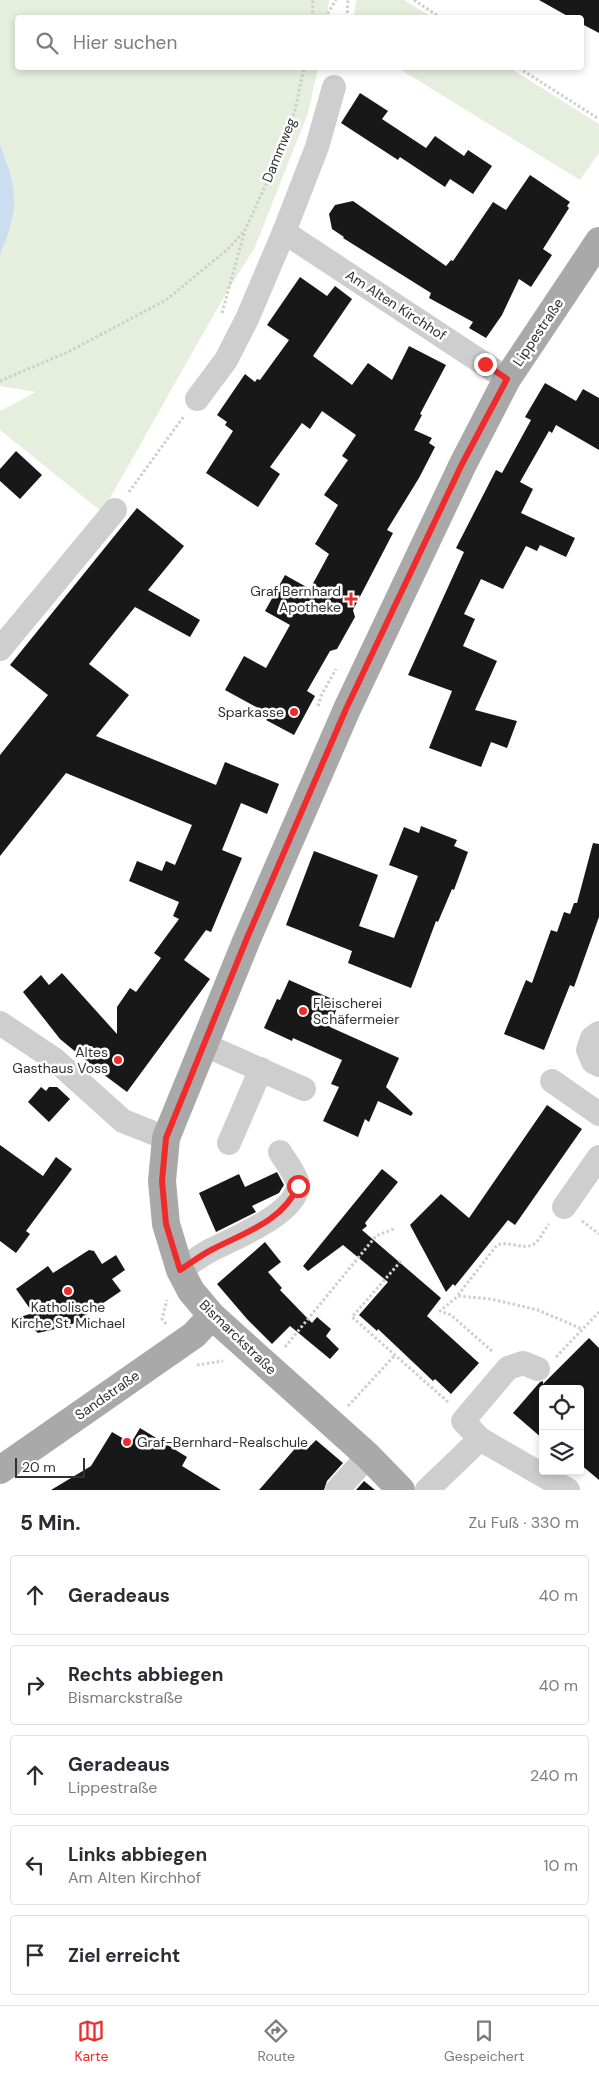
<!DOCTYPE html>
<html lang="de">
<head>
<meta charset="utf-8">
<style>
	body { margin:0; font-family:"DM Sans",sans-serif; background:#f2f2f3; color:#2b2b33 }
	.controls { position:absolute; right:15px; bottom:15px; display:grid; overflow:hidden; border-radius:5px; box-shadow:0 2px 8px #0003 }
	.controls button { width:45px; height:45px; display:grid; place-items:center; padding:0; border:0; border-bottom:1px solid #e1e1e2; background:#fff; color:#2b2b33; font:25px sans-serif }
	.scale { position:absolute; left:15px; bottom:12px; width:70px; box-sizing:border-box; padding-left:5px; border:2px solid #313131; border-top:0; font-size:14px; line-height:18px; white-space:nowrap; color:#313131; -webkit-text-stroke:4px #fff; paint-order:stroke }
	.stop { position:absolute; width:15px; height:15px; margin:-11px; border:4px solid #ef2b2c; border-radius:50%; background:#fff }
	.stop.end { background:#ef2b2c; border-color:#fff; box-shadow:0 1px 5px #0008 }
	.list { margin:0; padding:0; list-style:none }
	h2 { display:flex; justify-content:space-between; align-items:center; height:65px; margin:0; padding:0 20px; font-size:21px }
	h2 small { font-size:16px; font-weight:400; color:#7c7c81 }
	.list li { display:grid; grid-template-columns:32px 1fr auto; gap:15px; align-items:center; box-sizing:border-box; height:80px; margin:0 10px 10px; padding:0 10px; border:1px solid #e1e1e2; border-radius:5px }
	.list b { display:block; font-size:19px; white-space:nowrap }
	.list p { margin:0; font-size:16px; white-space:nowrap; color:#7c7c81 }
	.list em { font-size:16px; font-style:normal; color:#7c7c81 }
	.icon { flex:none; width:28px; height:28px; fill:none; stroke:currentColor; stroke-width:2; stroke-linecap:round; stroke-linejoin:round }
	.map { position:relative; flex:none; width:599px; height:1490px; overflow:hidden }
	.search { position:absolute; background:#fff; box-shadow:0 2px 8px #0003; left:15px; right:15px; top:15px; height:55px; display:flex; align-items:center; gap:12px; box-sizing:border-box; padding:0 18px; border-radius:5px; color:#7c7c81; font-size:19px }
	.sheet { height:515px; background:#fff }
	nav { display:flex; justify-content:space-around; align-items:center; box-sizing:border-box; height:70px; border-top:1px solid #e1e1e2; background:#fff; font-size:14px; color:#7c7c81 }
	nav a { display:grid; justify-items:center; gap:2px }
	nav .on { color:#ef2b2c }
	.map>svg:first-child { display:block }
</style>
</head>
<body>
<div class="map">
<svg width="599" height="1490" viewBox="0 0 599 1490">
	<rect width="100%" height="100%" fill="#fff"/>
	<g fill="#e6eede">
		<path d="M0,0h329l-2,17 -309,1v50h300l-10,45 -53,134 -30,48 -123,217 -102,-82v-19l36,-19 -36,-6v-131l4,-10 4,-80 -8,-21z"/>
		<path d="M356,0h48l28,17h-78z"/>
		<path d="M398,68h112l89,56v29l-19,27z"/>
	</g>
	<path fill="#cadeef" d="M0,144c7,18 14,38 14,57 1,14 -8,41 -14,54z"/>
	<g fill="#181818">
		<path d="M539,0h60v33l-17,-9v-6h-11z"/>
		<path d="M360,93l28,18 -6,8 44,29 9,-12 29,20 4,-6 24,16 -19,28 -23,-15 -5,8 -45,-30 -2,3 -57,-37z"/>
		<path d="M530,175l40,27 -3,4 2,2 -26,41 9,6 -21,32 -12,-8 -17,36 -16,23 -17,-10 4,-6 -44,-24 2,-5 -88,-55 1,-1 -12,-8 -3,-15 6,-9 18,-4 93,65 5,-6 2,1 40,-59 13,8z"/>
		<path d="M300,277l27,19 8,-10 17,13 -39,57 39,29 16,-22 24,17 17,-34 37,19 -26,49 2,1 -8,15 18,8 -3,5 6,4 -16,31 -32,52 6,3 -40,77 2,7 -18,32 -7,2 -23,40 8,5 -21,39 -28,-15 3,-6 -44,-24 19,-34 22,12 24,-43 -25,-14 20,-36 25,14 19,-35 -14,-10 23,-39 -14,-10 24,-35 -6,-4 14,-21 -34,-24 -12,18 -8,-6 -32,44 10,7 -22,33 -52,-34 27,-42 -8,-6 2,-3 -10,-7 28,-41 10,8 2,-3 3,1 29,-40 -22,-15z"/>
		<path d="M545,383l31,18 7,-12 16,9v52l-43,-25 -4,8 -3,-2 -29,51 13,7 -12,24 54,25 -9,19 -26,-12 -3,6 -11,-5 -23,43 -22,-10 -17,35 11,5 -12,27 34,15 -22,49 42,11 -10,27 -16,-6 -10,25 -52,-19 23,-57 -44,-16 56,-123 -8,-4 40,-78 6,3 29,-53 -6,-3z"/>
		<path d="M16,451l26,24 -22,24 -20,-18v-12z"/>
		<path d="M137,508l47,38 -36,44 52,30 -10,17 -55,-30 -46,57 40,31 -33,41 120,49 9,-23 54,22 -12,30 -26,-11 -19,47 20,8 -31,74 -5,-2 -22,30 26,19 -83,113 -28,-21 -39,-32 -37,-47 18,-17 8,10 13,-12 55,61v-27l13,-19 6,4 25,-34 -7,-5 25,-34 -6,-3 6,-14 -50,-21 8,-20 25,10 4,-10 9,4 17,-40 -126,-52 -66,83v-101l48,-60 -38,-30z"/>
		<path d="M421,826l36,14 -3,6 14,6 -14,38 -2,-1 -14,33 -2,-1 -25,67 -63,-25 4,-12 -66,-26 28,-74 64,24 -19,51 35,12 24,-62 -29,-11 15,-38 15,6z"/>
		<path d="M593,843l6,1v73l-25,70 -4,-2 -26,65 -40,-16 22,-54 6,3 19,-53 6,2 7,-20 6,2 4,-11h3z"/>
		<path d="M289,980l50,22 -9,25 69,31 -13,29 27,26 -2,3 -33,-15 -9,21 -4,-3 -7,18 -35,-16 16,-34 -8,-3 11,-24 -49,-22 -1,3 -28,-13 13,-29 3,1z"/>
		<path d="M41,1087l5,4 3,-4h8l13,12 -21,23 -21,-20z"/>
		<path d="M547,1105l35,24 -67,96 -7,-5 -40,50 -13,16 -2,-2 -7,8 -36,-67 31,-31 28,24z"/>
		<path d="M0,1145l43,31 13,-19 16,12 -46,62 4,3 -14,19 -16,-12z"/>
		<path d="M382,1169l16,13 -33,41 2,3 -5,4 79,68 -14,18 52,47 -28,31 -16,-15 -2,2 -55,-52 -1,2 -18,-16 29,-33 -45,-37 -35,26 -5,-5z"/>
		<path d="M277,1172l7,13 -5,8 -27,13 4,6 -40,20 -17,-39 40,-19 6,13z"/>
		<path d="M265,1242l16,20 -13,10 14,16 -2,2 32,33 5,-6 14,12 -5,7 13,13 -9,10 -40,-33 -18,18 -25,-25 -30,-35z"/>
		<path d="M89,1250l5,1 8,13 14,-9 9,15 -13,9 9,12 -56,38 -1,-2 -26,6 -18,-16 13,-4 -17,-24 32,-23 5,7z"/>
		<path d="M589,1338l10,10v132l-19,-16v-75h-37v50l-30,-26 27,-31 3,-1v3z"/>
		<path d="M140,1428l47,29 -5,9 39,24h-170l40,-24 21,-34 19,11z"/>
		<path d="M316,1440l27,23 -16,18 -3,9h-65l40,-46 7,6z"/>
		<path d="M364,1481l11,9h-19z"/>
	</g>
	<g fill="none" stroke-linecap="round" stroke-linejoin="round">
		<g stroke="#cecece" stroke-width="3" stroke-dasharray="2.5 2.5" stroke-linecap="butt">
			<path d="M414,0l27,18"/>
			<path d="M312,18l1,-18"/>
			<path d="M325,18l11,-18"/>
			<path d="M347,18l1,-18"/>
			<path d="M519,68l80,51"/>
			<path d="M222,313l23,-83 27,-59 23,-61 9,-42"/>
			<path d="M0,381l68,-29 98,-52 62,-51 16,-18"/>
			<path d="M129,492l55,-76"/>
			<path d="M318,706l3,-10 15,-27"/>
			<path d="M582,1221l17,13"/>
			<path d="M401,1261l-49,56 96,85"/>
			<path d="M458,1295l39,-50c11,-5 27,6 37,-1 6,-4 10,-14 15,-20"/>
			<path d="M166,1324l-4,-5 5,-19"/>
			<path d="M285,1347l91,-111 20,-8"/>
			<path d="M492,1351l-41,-36 -11,-4 18,-15 33,3 47,11 44,19"/>
			<path d="M556,1357l43,-45"/>
			<path d="M197,1365l26,-4"/>
			<path d="M348,1406l47,-51"/>
		</g>
		<g stroke="#cecece" stroke-width="24">
			<path d="M284,232l223,147"/>
			<path d="M197,399l29,-39 21,-41 37,-87 33,-85 17,-60"/>
			<path d="M0,649l115,-139"/>
			<path d="M0,1023l54,36 69,62 43,17"/>
			<path d="M599,1033l-7,5 -4,12 5,12 6,3"/>
			<path d="M205,1045l99,44"/>
			<path d="M552,1081l47,33"/>
			<path d="M229,1143l32,-74"/>
			<path d="M564,1207l35,-50"/>
			<path d="M180,1270c11,-7 21,-15 33,-21 22,-11 82,-35 85,-63 1,-7 -14,-27 -18,-34"/>
			<path d="M480,1439l88,51"/>
			<path d="M337,1490l31,-34"/>
			<path d="M427,1490l53,-51 -17,-18 45,-53 15,-5 15,6"/>
		</g>
		<g stroke="#a9a9a9" stroke-width="28">
			<path d="M0,1470l194,-135 18,-19"/>
			<path d="M401,1490l-33,-34 -156,-140 -21,-25 -11,-21 -14,-46 -4,-43 4,-43 81,-199 100,-230 116,-245 44,-85 92,-138"/>
		</g>
	</g>
	<g fill="none" stroke-linecap="round" stroke-linejoin="round">
		<path stroke="#ef2b2c" stroke-width="6" d="M298,1186c-15,35 -54,47 -85,63 -12,6 -22,14 -33,21l-14,-46 -4,-43 4,-43 81,-200 99,-229 116,-245 45,-85 -22,-15"/>
	</g>
	<g fill="#ef2b2c" stroke="#fff" stroke-width="2">
		<path d="M348.5 591.5h5v5h5v5h-5v5h-5v-5h-5v-5h5z"/>
		<circle cx="294" cy="712" r="5"/>
		<circle cx="303" cy="1011" r="5"/>
		<circle cx="118" cy="1060" r="5"/>
		<circle cx="68" cy="1291" r="5"/>
		<circle cx="127" cy="1442" r="5"/>
	</g>
	<g text-anchor="middle" stroke-width="5" stroke-linejoin="round" paint-order="stroke">
		<g font-size="14" fill="#313131" stroke="#fff">
			<text transform="translate(279 150) rotate(-68)" y="5">Dammweg</text>
			<text transform="translate(396 305) rotate(33)" y="5">Am Alten Kirchhof</text>
			<text transform="translate(538 332) rotate(-56)" y="5">Lippestraße</text>
			<text transform="translate(238 1337) rotate(44)" y="5">Bismarckstraße</text>
			<text transform="translate(107 1395) rotate(-35)" y="5">Sandstraße</text>
		</g>
		<g font-size="14" fill="#313131" stroke="#fff" text-anchor="end">
			<text x="341" y="596">Graf Bernhard<tspan x="341" dy="16">Apotheke</tspan></text>
			<text x="284" y="717">Sparkasse</text>
			<text x="313" y="1008" text-anchor="start">Fleischerei<tspan x="313" dy="16">Schäfermeier</tspan></text>
			<text x="108" y="1057">Altes<tspan x="108" dy="16">Gasthaus Voss</tspan></text>
			<text x="68" y="1312" text-anchor="middle">Katholische<tspan x="68" dy="16">Kirche St. Michael</tspan></text>
			<text x="137" y="1447" text-anchor="start">Graf-Bernhard-Realschule</text>
		</g>
	</g>
</svg>
<div class="controls">
<button><svg class="icon" aria-label="locate" viewBox="0 0 24 24"><circle cx="12" cy="12" r="6"/><path d="M12 2v4M12 18v4M2 12h4M18 12h4"/></svg></button>
<button><svg class="icon" aria-label="layers" viewBox="0 0 24 24"><path d="M12 4l9 5-9 5-9-5zM3 14l9 5 9-5"/></svg></button>
</div>
<div class="scale">20 m</div>
<div class="stop" style="left:298px;top:1186px"></div>
<div class="stop end" style="left:485px;top:364px"></div>
<div class="search"><svg class="icon" aria-label="search" viewBox="0 0 24 24"><circle cx="10" cy="10" r="6"/><path d="M15 15l6 6"/></svg>Hier suchen</div>
</div>
<section class="sheet">
<h2>5 Min.<small>Zu Fuß · 330 m</small></h2>
<ul class="list">
<li><svg class="icon" aria-label="ahead" viewBox="0 0 24 24"><path d="M12 20V5M6 11l6-6 6 6"/></svg><div><b>Geradeaus</b></div><em>40 m</em></li>
<li><svg class="icon" aria-label="right" viewBox="0 0 24 24"><path d="M7 20v-9h11M14 6l5 5-5 5"/></svg><div><b>Rechts abbiegen</b><p>Bismarckstraße</p></div><em>40 m</em></li>
<li><svg class="icon" aria-label="ahead" viewBox="0 0 24 24"><path d="M12 20V5M6 11l6-6 6 6"/></svg><div><b>Geradeaus</b><p>Lippestraße</p></div><em>240 m</em></li>
<li><svg class="icon" aria-label="left" viewBox="0 0 24 24"><path d="M17 20v-9H6M10 6l-5 5 5 5"/></svg><div><b>Links abbiegen</b><p>Am Alten Kirchhof</p></div><em>10 m</em></li>
<li><svg class="icon" aria-label="arrive" viewBox="0 0 24 24"><path d="M6 21V4h12l-3 4 3 4H6"/></svg><div><b>Ziel erreicht</b></div></li>
</ul>
</section>
<nav>
<a class="on"><svg class="icon" aria-label="map" viewBox="0 0 24 24"><path d="M3 6l6-2 6 2 6-2v14l-6 2-6-2-6 2zM9 4v14M15 6v14"/></svg>Karte</a>
<a><svg class="icon" aria-label="directions" viewBox="0 0 24 24"><path d="M12 3l9 9-9 9-9-9zM9 14v-3h6M13 9l2 2-2 2"/></svg>Route</a>
<a><svg class="icon" aria-label="saved" viewBox="0 0 24 24"><path d="M7 4h10v16l-5-4-5 4z"/></svg>Gespeichert</a>
</nav>
</body>
</html>
